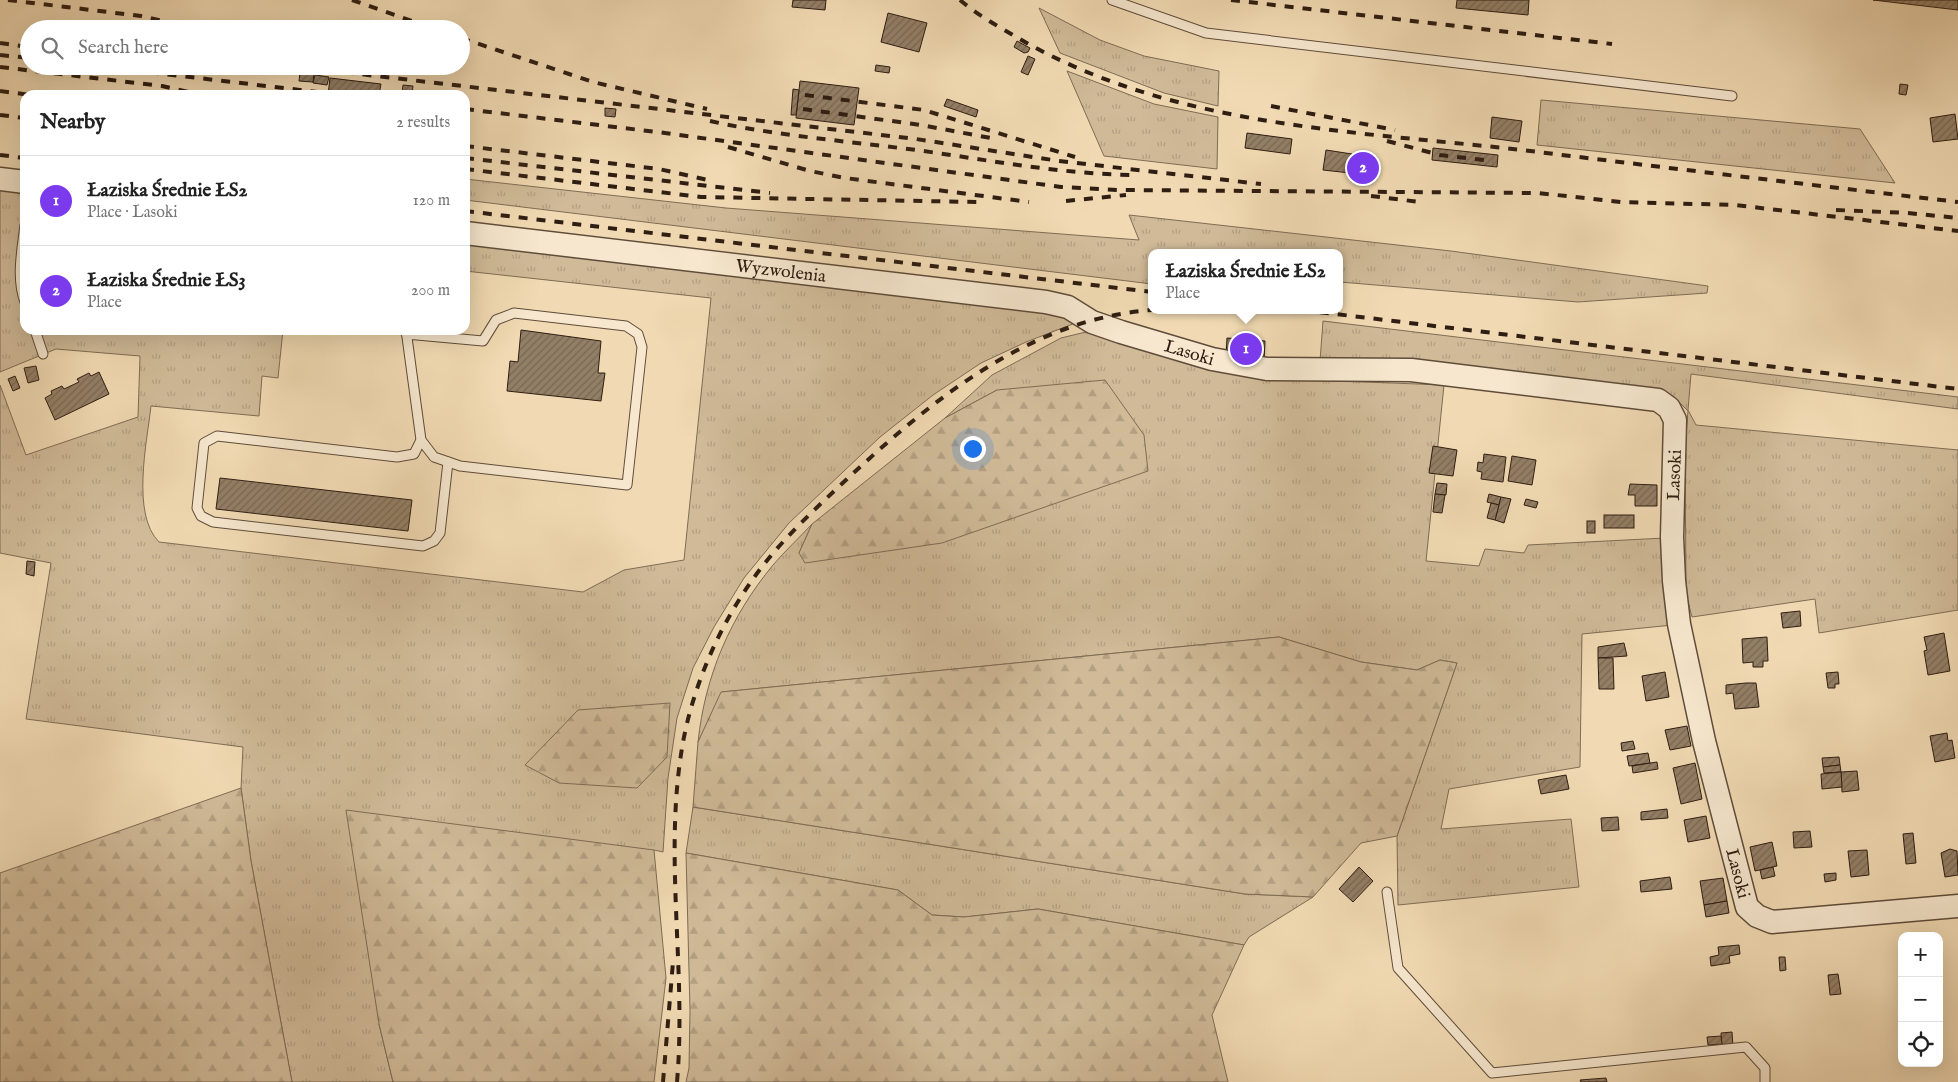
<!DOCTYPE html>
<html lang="en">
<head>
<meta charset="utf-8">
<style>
	body { margin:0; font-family:"IM FELL English",serif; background:#f2f2f2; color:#222 }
	.controls { position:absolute; right:15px; bottom:15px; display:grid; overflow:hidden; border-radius:10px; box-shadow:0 5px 20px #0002 }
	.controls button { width:45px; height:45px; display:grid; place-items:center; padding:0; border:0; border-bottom:1px solid #e0e0e0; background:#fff; color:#222; font:25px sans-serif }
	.you { position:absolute; left:972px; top:448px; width:18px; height:18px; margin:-12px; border:4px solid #fff; border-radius:50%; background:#1a73e8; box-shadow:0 0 0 8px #1a73e833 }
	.badge { display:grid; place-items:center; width:32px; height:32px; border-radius:50%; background:#7c3aed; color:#fff; font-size:16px; font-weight:700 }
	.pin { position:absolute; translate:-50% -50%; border:2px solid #fff; box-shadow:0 1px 5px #0006 }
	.popup { position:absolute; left:1148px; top:249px; width:195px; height:65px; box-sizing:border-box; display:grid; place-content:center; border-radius:10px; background:#fff; filter:drop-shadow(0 1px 4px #0005); font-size:16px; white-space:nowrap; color:#767676 }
	.popup b { font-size:19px; color:#222 }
	.popup::after { content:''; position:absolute; left:50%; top:100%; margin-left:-10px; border:10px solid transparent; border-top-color:#fff }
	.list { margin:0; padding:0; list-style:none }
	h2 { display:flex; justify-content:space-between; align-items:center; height:65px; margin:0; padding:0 20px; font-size:21px }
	h2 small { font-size:16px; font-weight:400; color:#767676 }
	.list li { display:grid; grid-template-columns:32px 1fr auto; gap:15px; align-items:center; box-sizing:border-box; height:90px; padding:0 20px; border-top:1px solid #e0e0e0 }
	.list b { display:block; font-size:19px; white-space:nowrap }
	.list p { margin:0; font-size:16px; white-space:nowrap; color:#767676 }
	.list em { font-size:16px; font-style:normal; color:#767676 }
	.icon { flex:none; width:28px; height:28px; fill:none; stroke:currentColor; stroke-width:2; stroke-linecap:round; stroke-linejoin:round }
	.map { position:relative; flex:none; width:1958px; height:1082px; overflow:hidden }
	.search { position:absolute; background:#fff; box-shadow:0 5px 20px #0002; left:20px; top:20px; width:450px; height:55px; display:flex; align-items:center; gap:12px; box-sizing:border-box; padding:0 18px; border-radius:28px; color:#767676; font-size:19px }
	.panel { position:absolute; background:#fff; box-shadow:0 5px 20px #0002; left:20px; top:90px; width:450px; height:245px; border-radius:15px }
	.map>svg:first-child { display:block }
</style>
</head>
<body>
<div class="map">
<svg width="1958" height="1082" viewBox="0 0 1958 1082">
	<defs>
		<pattern id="grass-tufts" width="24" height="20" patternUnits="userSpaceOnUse" patternTransform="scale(1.25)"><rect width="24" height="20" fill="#d0ba98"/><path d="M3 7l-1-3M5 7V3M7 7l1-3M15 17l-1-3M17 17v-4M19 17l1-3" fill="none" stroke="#b39f82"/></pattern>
		<pattern id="forest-firs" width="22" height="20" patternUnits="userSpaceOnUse" patternTransform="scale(1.25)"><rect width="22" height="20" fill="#d0ba98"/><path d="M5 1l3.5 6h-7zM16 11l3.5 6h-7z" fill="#b39f82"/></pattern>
		<pattern id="building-hatch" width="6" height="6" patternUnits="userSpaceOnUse" patternTransform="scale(1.25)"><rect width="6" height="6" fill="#937f66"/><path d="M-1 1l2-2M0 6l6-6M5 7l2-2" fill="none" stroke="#786753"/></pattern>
	</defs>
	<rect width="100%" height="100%" fill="#f1dab3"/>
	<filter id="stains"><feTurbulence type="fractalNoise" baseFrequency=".004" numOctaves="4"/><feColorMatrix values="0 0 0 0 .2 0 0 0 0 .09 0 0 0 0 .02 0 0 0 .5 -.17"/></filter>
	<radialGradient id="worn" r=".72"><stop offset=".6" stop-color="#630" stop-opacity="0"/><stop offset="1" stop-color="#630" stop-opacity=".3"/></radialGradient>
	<g fill="url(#grass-tufts)" stroke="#7f6c55">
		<path d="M1039,8l61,32 44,16 75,15 -1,35 -54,-13 -104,-40z"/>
		<path d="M1067,71l87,33 64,13 -1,52 -113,-13z"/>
		<path d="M1541,100l319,29 35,54 -358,-38z"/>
		<path d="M465,179l261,29 413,32 -10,-25 322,36 257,35 -1,7 -129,9 -238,-20v-29h-188v31l-687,-84z"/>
		<path d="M0,185l25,3v142h258l-5,48 -16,-2 -3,40 -108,-10c-4,36 -20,108 8,136l424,50 41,-22 60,-10 27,-262 -246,-27v-30l599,72 14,9 -52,20 -45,21 -48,32 -53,42 -91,86 -45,55 -30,49 -21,41 -16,50 -9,60 -5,74 -9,-2 -275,174 14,58h-101l-41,-221 -10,-73 2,-41 -217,-28 25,-156 -51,-10v-168l26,70 112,-38 2,-61 -84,-7 -56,23z"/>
		<path d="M1323,321l635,76v12l-267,-35 -3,36 8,15 262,25v160l-139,23 -4,-34 -123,18 -6,-23 -1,-147 3,-36 -15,-15 -17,-6 -336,-29z"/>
		<path d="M1094,330l165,48 185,7 -18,176 53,5 6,-17 39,4 4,-8 137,-7 8,87 -91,9 -2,133 -131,22 -8,40 130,-10 8,68 -181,18 -1,-69 60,-173 -17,-3 -23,10 -56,-8 -82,-25 -557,55 -24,50c7,-66 32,-125 75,-177 12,-14 26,-27 39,-41l-13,29 198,-163 -52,28 47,-43 69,-37z"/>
		<path d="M693,807l552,87 68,3 -64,40 -5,8 -206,-36 -74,8 -32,-2 -34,-25 -212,-37z"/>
	</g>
	<g fill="url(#forest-firs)" stroke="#7f6c55">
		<path d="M1105,380l39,55 4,36 -206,72 -137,20 -6,-10 13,-29 133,-106 52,-28z"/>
		<path d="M1279,637l82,25 56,8 23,-10 17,3 -60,173 -36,7 -48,54 -68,-3 -552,-87 5,-65 23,-50z"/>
		<path d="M670,703l-3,54 -30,31 -78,-5 -34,-18 53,-55z"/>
		<path d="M241,788l10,73 41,221h-292v-209z"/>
		<path d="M346,810l308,40 12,128 -12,104h-261l-14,-58z"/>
		<path d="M686,853l212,37 34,25 32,2 74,-8 206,36 -32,70 16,67h-542l3,-14 1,-57z"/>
	</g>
	<g fill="url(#building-hatch)" stroke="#2e1d12">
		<path d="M793,0h33l-1,10 -33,-3z"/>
		<path d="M1457,0h72l-1,15 -72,-7z"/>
		<path d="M1873,0h85v10z"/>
		<path d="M888,13l39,10 -8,29 -38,-10z"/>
		<path d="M1017,41l13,7 -2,4 -4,1 -10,-6z"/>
		<path d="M1028,56l7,3 -7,16 -7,-3z"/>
		<path d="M876,65l14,2 -1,6 -14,-2z"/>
		<path d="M300,73l14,1 -1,8 -14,-1z"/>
		<path d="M315,75l14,2 -2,8 -14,-2z"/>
		<path d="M330,78l51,6 -2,11h-51z"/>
		<path d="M800,81l59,7 -5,37 -58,-7z"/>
		<path d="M1900,84l8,1 -2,10 -7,-1z"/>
		<path d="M403,85l10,1 -1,8 -10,-1z"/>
		<path d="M793,89l6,1 -3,25h-5z"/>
		<path d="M106,91l33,4h-34z"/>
		<path d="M947,99l31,11 -2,7 -32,-11z"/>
		<path d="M605,108l11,1 -1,8 -10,-1z"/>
		<path d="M1955,114l3,25 -25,3 -3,-24z"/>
		<path d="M1492,117l30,4 -3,21 -29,-4z"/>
		<path d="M1247,133l45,6 -2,15 -45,-6z"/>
		<path d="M1433,148l65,7 -1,12 -65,-7z"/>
		<path d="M1326,150l26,4 -2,19 -27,-3z"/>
		<path d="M1352,160l24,3 -1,12 -25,-2z"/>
		<path d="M521,330l80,11 -3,32h7l-4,28 -94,-10 3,-30 8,1z"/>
		<path d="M1227,338l38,3 -1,20 -38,-4z"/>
		<path d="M36,366l3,14 -11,3 -4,-15z"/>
		<path d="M99,372l10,22 -54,26 -10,-22 7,-4 -1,-3 11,-5 2,3 15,-7 -2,-3 12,-6 2,3z"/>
		<path d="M15,376l5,12 -7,3 -5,-12z"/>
		<path d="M1433,446l24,4 -4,26 -24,-3z"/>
		<path d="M1484,454l22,3 -3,25 -22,-3 1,-7 -5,-1 1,-9 5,1z"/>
		<path d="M1512,456l24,4 -4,25 -24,-4z"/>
		<path d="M220,478l192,22 -4,31 -192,-22z"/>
		<path d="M1437,483l10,1 -1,11 -11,-1z"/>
		<path d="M1630,484l27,1v21h-22v-11h-7z"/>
		<path d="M1435,494l10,1 -3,18 -9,-1z"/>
		<path d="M1489,494l12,3 -2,8 -12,-3z"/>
		<path d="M1501,497l10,2 -7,24 -9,-3z"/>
		<path d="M1526,499l12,3 -2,6 -12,-3z"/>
		<path d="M1491,503l8,2 -4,15 -8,-2z"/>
		<rect x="1604" y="515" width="30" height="13"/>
		<rect x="1587" y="521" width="8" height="12"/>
		<path d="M27,561l8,1 -1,14 -8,-2z"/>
		<path d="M1800,611l1,15 -18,2 -2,-15z"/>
		<path d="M1944,633l6,38 -22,4 -4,-24 3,-1 -3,-13z"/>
		<path d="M1767,637l1,24h-5v6h-10v-5l-10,1 -1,-24z"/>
		<path d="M1624,643l3,13 -29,2v-11z"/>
		<path d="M1598,658h15l1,31h-15z"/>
		<path d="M1665,672l4,25 -23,4 -4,-25z"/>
		<path d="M1838,672l1,12h-4v4h-7l-2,-15z"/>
		<path d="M1746,683h10l3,24 -24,2 -2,-16 -7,1v-9z"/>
		<path d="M1687,726l4,20 -21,4 -5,-20z"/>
		<path d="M1947,733l1,8 4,-1 3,18 -20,4 -5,-26z"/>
		<path d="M1633,741l2,8 -13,2 -1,-8z"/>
		<path d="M1648,753l2,10 -21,3 -2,-10z"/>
		<path d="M1839,757l1,8 -17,2 -1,-9z"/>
		<path d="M1657,762l1,7 -25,4 -1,-7z"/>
		<path d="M1695,763l7,36 -21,5 -8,-36z"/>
		<path d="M1840,765l1,7 -17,1 -1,-6z"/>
		<path d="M1857,771l2,19 -17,2 -1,-20z"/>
		<path d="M1841,772l1,15 -20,2 -1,-15z"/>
		<path d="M1566,775l3,14 -28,5 -3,-14z"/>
		<path d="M1667,809l1,9 -27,2v-8z"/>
		<path d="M1706,816l4,22 -22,4 -4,-22z"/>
		<path d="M1618,817l1,13 -17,1 -1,-13z"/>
		<path d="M1810,831l2,16 -18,1 -1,-16z"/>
		<path d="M1913,833l3,30 -10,1 -3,-30z"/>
		<path d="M1772,842l5,24 -22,5 -5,-24z"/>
		<path d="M1950,849l7,2 1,24 -13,2 -4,-24z"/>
		<path d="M1867,850l2,25 -18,2 -3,-26z"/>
		<path d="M1359,867l14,14 -20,21 -14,-13z"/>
		<path d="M1773,867l2,9 -13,3 -2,-9z"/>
		<path d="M1836,873v7l-11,2 -1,-8z"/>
		<path d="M1670,877l2,12 -31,3 -1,-11z"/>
		<path d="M1723,878l4,23 -23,4 -4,-24z"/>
		<path d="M1727,901l2,12 -23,4 -2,-12z"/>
		<path d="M1739,945l1,9 -11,2 1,7 -19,3 -1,-9 9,-2 -1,-8z"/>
		<path d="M1779,957h6l1,13 -6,1z"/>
		<path d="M1838,974l3,20 -11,1 -2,-20z"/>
		<path d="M1732,1032l1,15 -11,1 -1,-15z"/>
		<path d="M1721,1036l1,8 -14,1 -1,-8z"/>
		<path d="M1606,1078l1,4h-26l-1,-2z"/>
	</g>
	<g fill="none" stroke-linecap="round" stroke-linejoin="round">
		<defs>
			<g id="service">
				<path d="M1112,0l94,33 526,63"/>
				<path d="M25,225c-3,25 -9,53 0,77"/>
				<path d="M35,330l8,24"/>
				<path d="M406,330l15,110 13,17 26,9 167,19 15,-138 -4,-13 -12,-8 -112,-13 -18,7 -13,21 -77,-7"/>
				<path d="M421,440l-7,14 -17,3 -180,-21 -13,7 -7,65 4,8 12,6 210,24 11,-5 6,-8 8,-71"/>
				<path d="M1387,892l11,76 94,105 254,-26 19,21v14"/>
			</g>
			<g id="tertiary">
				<path d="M0,179l25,3"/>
				<path id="s1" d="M465,233l581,69 22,5 24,15 29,10 91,27 55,10 144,1 247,30 11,8 6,12 -3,117 2,44 5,43 25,117 43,166 10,9 15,6 186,-16"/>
			</g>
		</defs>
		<use href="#service" stroke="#5f4c3a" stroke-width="11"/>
		<use href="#tertiary" stroke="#5f4c3a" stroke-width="25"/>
		<use href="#service" stroke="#f6e7ce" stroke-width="9"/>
		<use href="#tertiary" stroke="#f6e7ce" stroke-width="22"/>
		<g stroke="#2e1d12" stroke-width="4" stroke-dasharray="9 9" stroke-linecap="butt">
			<path d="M8,0l133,16 58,13"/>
			<path d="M352,0l83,29"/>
			<path d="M960,0c20,17 43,29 65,42 151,85 329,89 497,108 145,18 291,35 436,52"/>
			<path d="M1231,0l381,44"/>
			<path d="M461,38l132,44 114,27"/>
			<path d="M0,43l29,4"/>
			<path d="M0,55l29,3"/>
			<path d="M96,66l247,29"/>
			<path d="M291,66l625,73 143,22 202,23"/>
			<path d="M0,67l162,19 40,9"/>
			<path d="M0,91l31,4"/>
			<path d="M805,95l119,15 151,47"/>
			<path d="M1271,106l124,24"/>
			<path d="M465,109l200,24 396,54 58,3 419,3 83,9 114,3 223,26"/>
			<path d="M803,109l118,16 75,14"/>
			<path d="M0,115l25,3"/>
			<path d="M710,121c68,15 137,20 206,29 73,10 144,24 218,25"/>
			<path d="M1387,141l53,14 53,6"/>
			<path d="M465,146l194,23 53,12"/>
			<path d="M728,147l82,24 35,7 184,24"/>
			<path d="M0,155l25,3"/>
			<path d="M465,158l305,35"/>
			<path d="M465,169l236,28 276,5"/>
			<path d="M1371,196l49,6"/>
			<path d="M1066,201l60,-6"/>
			<path d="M1836,210l72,3 50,5"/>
			<path d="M465,211l687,81"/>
			<path d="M1302,310l656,79"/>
			<path d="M663,1082l10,-120"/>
			<path d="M677,1082c10,-115 -15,-231 7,-345 11,-55 36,-112 69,-158 26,-37 60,-68 94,-100 85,-79 183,-160 305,-169"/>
		</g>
	</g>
	<g text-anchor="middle" stroke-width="5" stroke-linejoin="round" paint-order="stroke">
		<g font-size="18" fill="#2e1d12" stroke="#f6e7ce">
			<text dy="6" stroke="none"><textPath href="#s1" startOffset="318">Wyzwolenia</textPath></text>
			<text dy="6" stroke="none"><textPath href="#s1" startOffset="738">Lasoki</textPath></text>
			<text transform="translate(1674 475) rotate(-88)" y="6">Lasoki</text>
			<text dy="6" stroke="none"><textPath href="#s1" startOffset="1698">Lasoki</textPath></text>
		</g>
	</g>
	<rect width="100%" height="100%" filter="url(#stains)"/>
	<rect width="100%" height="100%" fill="url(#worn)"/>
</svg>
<div class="controls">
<button>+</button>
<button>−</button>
<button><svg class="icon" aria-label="locate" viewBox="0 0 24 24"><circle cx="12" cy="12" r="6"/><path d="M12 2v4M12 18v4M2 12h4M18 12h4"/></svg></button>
</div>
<div class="you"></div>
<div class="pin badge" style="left:1246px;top:349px">1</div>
<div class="popup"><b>Łaziska Średnie ŁS2</b>Place</div>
<div class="pin badge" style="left:1363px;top:168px">2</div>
<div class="search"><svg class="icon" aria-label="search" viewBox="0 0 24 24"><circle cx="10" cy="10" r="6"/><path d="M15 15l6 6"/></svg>Search here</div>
<section class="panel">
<h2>Nearby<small>2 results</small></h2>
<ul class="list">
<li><span class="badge">1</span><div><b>Łaziska Średnie ŁS2</b><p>Place · Lasoki</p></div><em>120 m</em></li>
<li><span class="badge">2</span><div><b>Łaziska Średnie ŁS3</b><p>Place</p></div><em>200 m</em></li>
</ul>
</section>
</div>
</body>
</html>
